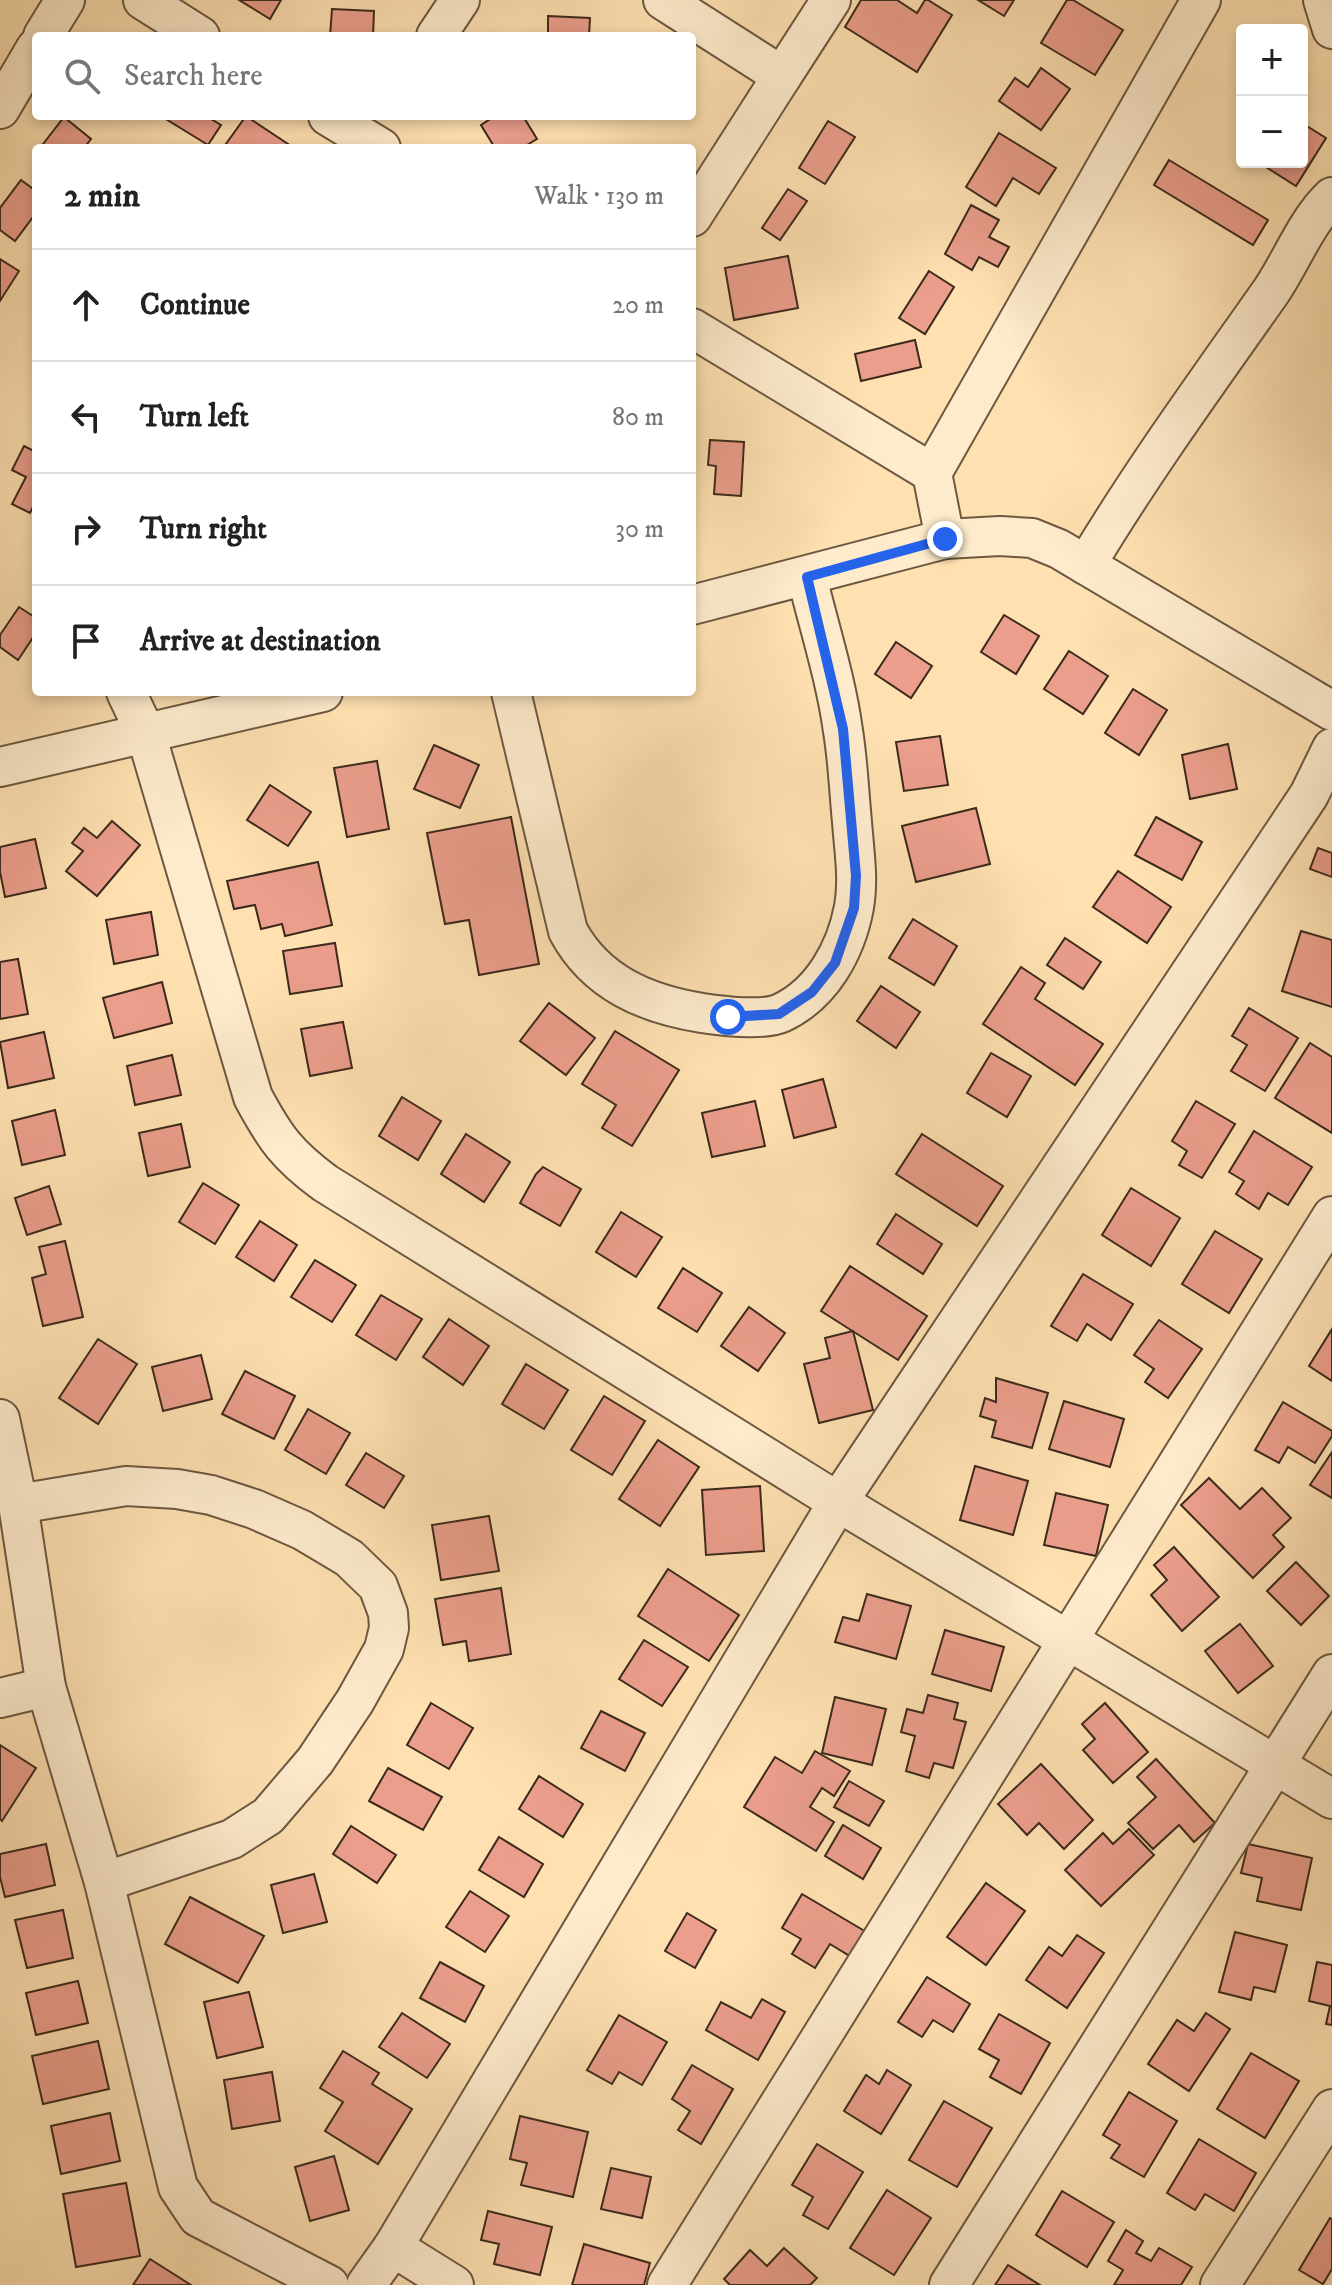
<!DOCTYPE html>
<html lang="en">
<head>
<meta charset="utf-8">
<style>
	body { margin:0; font-family:"IM FELL DW Pica",serif; background:#f2f2f2; color:#222 }
	.controls { position:absolute; right:24px; top:24px; display:grid; overflow:hidden; border-radius:8px; box-shadow:0 4px 12px #0003 }
	.controls button { width:72px; height:72px; display:grid; place-items:center; padding:0; border:0; border-bottom:2px solid #e0e0e0; background:#fff; color:#222; font:40px sans-serif }
	.stop { position:absolute; width:24px; height:24px; margin:-18px; border:6px solid #2563eb; border-radius:50%; background:#fff }
	.stop.end { background:#2563eb; border-color:#fff; box-shadow:0 2px 8px #0008 }
	.list { margin:0; padding:0; list-style:none }
	h2 { display:flex; justify-content:space-between; align-items:center; height:104px; margin:0; padding:0 32px; font-size:34px }
	h2 small { font-size:26px; font-weight:400; color:#767676 }
	.list li { display:grid; grid-template-columns:52px 1fr auto; gap:24px; align-items:center; box-sizing:border-box; height:112px; padding:0 32px; border-top:2px solid #e0e0e0 }
	.list b { display:block; font-size:30px; white-space:nowrap }
	.list em { font-size:26px; font-style:normal; color:#767676 }
	.icon { flex:none; width:44px; height:44px; fill:none; stroke:currentColor; stroke-width:2; stroke-linecap:round; stroke-linejoin:round }
	.map { position:relative; flex:none; width:1332px; height:2285px; overflow:hidden }
	.search { position:absolute; background:#fff; box-shadow:0 4px 12px #0003; left:32px; top:32px; width:664px; height:88px; display:flex; align-items:center; gap:20px; box-sizing:border-box; padding:0 28px; border-radius:8px; color:#767676; font-size:30px }
	.panel { position:absolute; background:#fff; box-shadow:0 4px 12px #0003; left:32px; top:144px; width:664px; height:552px; border-radius:8px }
	.map>svg:first-child { display:block }
</style>
</head>
<body>
<div class="map">
<svg width="1332" height="2285" viewBox="0 0 1332 2285">
	<rect width="100%" height="100%" fill="#fee0b1"/>
	<filter id="stains"><feTurbulence type="fractalNoise" baseFrequency=".0025" numOctaves="4"/><feColorMatrix values="0 0 0 0 .2 0 0 0 0 .09 0 0 0 0 .02 0 0 0 .5 -.17"/></filter>
	<radialGradient id="worn" r=".72"><stop offset=".6" stop-color="#630" stop-opacity="0"/><stop offset="1" stop-color="#630" stop-opacity=".3"/></radialGradient>
	<g fill="#eb9e8c" stroke="#3b2a1b" stroke-width="2">
		<path d="M239,0h42l-11,19z"/>
		<path d="M861,0h36l20,13 8,-13h3l24,15 -35,57 -72,-45z"/>
		<path d="M978,0h36l-10,16z"/>
		<path d="M1067,0h6l50,30 -28,45 -54,-32z"/>
		<path d="M332,9l42,2 -1,25h-43z"/>
		<path d="M548,16l42,2 -1,18h-41z"/>
		<path d="M1041,68l29,21 -29,41 -42,-29 16,-23 13,9z"/>
		<path d="M161,116h45l15,9 -13,20z"/>
		<path d="M246,116l48,32h-71z"/>
		<path d="M495,116h28l14,23 -15,9h-27l-14,-23z"/>
		<path d="M64,117l27,22 -7,9h-44z"/>
		<path d="M828,121l27,16 -30,47 -26,-16z"/>
		<path d="M1302,123l24,15 -30,48 -38,-24h44z"/>
		<path d="M999,133l57,35 -17,26 -26,-16 -17,28 -30,-19z"/>
		<path d="M1169,160l99,60 -15,25 -99,-60z"/>
		<path d="M21,180l15,11v22l-21,28 -15,-11v-22z"/>
		<path d="M788,189l19,12 -27,39 -18,-12z"/>
		<path d="M971,205l28,15 -10,17 20,10 -11,20 -19,-10 -7,13 -27,-16z"/>
		<path d="M788,256l10,52 -64,12 -9,-52z"/>
		<path d="M0,259l19,12 -19,30z"/>
		<path d="M929,271l25,16 -29,47 -26,-16z"/>
		<path d="M915,340l6,27 -60,14 -6,-27z"/>
		<path d="M710,440l34,2 -3,54 -27,-2 2,-28 -8,-1z"/>
		<path d="M24,446l12,6v49l-6,12 -18,-9 14,-27 -14,-7z"/>
		<path d="M19,607l17,11v15l-18,27 -18,-13v-12z"/>
		<path d="M1004,615l35,21 -23,38 -35,-22z"/>
		<path d="M896,642l36,24 -21,32 -36,-24z"/>
		<path d="M1069,651l39,25 -25,38 -39,-25z"/>
		<path d="M1133,689l34,21 -28,45 -34,-22z"/>
		<path d="M940,736l8,49 -44,6 -8,-49z"/>
		<path d="M1228,744l9,45 -47,10 -8,-44z"/>
		<path d="M434,745l45,20 -19,43 -46,-19z"/>
		<path d="M377,761l12,68 -42,8 -13,-69z"/>
		<path d="M270,785l41,27 -23,34 -41,-26z"/>
		<path d="M976,808l14,56 -74,18 -14,-56z"/>
		<path d="M511,817l28,147 -60,11 -10,-55 -24,4 -18,-91z"/>
		<path d="M1156,817l46,25 -20,38 -47,-25z"/>
		<path d="M112,821l28,24 -43,51 -31,-25 17,-20 -11,-8 12,-15 13,10z"/>
		<path d="M35,839l11,49 -41,9 -5,-25v-25z"/>
		<path d="M1318,848l14,5v24l-22,-8z"/>
		<path d="M318,862l14,63 -47,11 -3,-12 -21,5 -6,-24 -21,4 -7,-28z"/>
		<path d="M1118,871l53,36 -24,36 -54,-36z"/>
		<path d="M151,912l7,43 -44,9 -8,-44z"/>
		<path d="M913,919l44,27 -23,39 -45,-27z"/>
		<path d="M1301,931l31,9v67l-50,-16z"/>
		<path d="M1065,938l36,24 -18,27 -36,-24z"/>
		<path d="M335,943l7,43 -52,8 -7,-43z"/>
		<path d="M18,959l10,55 -28,5v-57z"/>
		<path d="M1021,967l24,16 -10,16 68,45 -28,41 -92,-61z"/>
		<path d="M162,982l10,41 -58,15 -11,-40z"/>
		<path d="M881,986l39,26 -24,36 -39,-27z"/>
		<path d="M549,1003l46,35 -29,37 -46,-34z"/>
		<path d="M1249,1008l49,30 -33,53 -34,-20 16,-26 -15,-9z"/>
		<path d="M343,1022l9,46 -42,8 -9,-47z"/>
		<path d="M615,1031l64,39 -47,76 -30,-18 14,-23 -34,-21z"/>
		<path d="M44,1032l10,46 -46,10 -8,-46z"/>
		<path d="M1310,1043l22,14v76l-57,-35z"/>
		<path d="M991,1053l40,23 -24,41 -40,-24z"/>
		<path d="M172,1055l9,40 -46,10 -8,-39z"/>
		<path d="M823,1079l13,48 -42,11 -12,-48z"/>
		<path d="M402,1097l39,24 -23,39 -39,-24z"/>
		<path d="M755,1101l10,45 -53,11 -10,-44z"/>
		<path d="M1196,1101l39,23 -33,54 -23,-13 8,-14 -15,-10z"/>
		<path d="M55,1110l10,45 -43,10 -10,-44z"/>
		<path d="M181,1124l9,43 -42,9 -9,-43z"/>
		<path d="M1254,1131l58,36 -24,38 -20,-12 -9,16 -23,-15 8,-13 -15,-9z"/>
		<path d="M466,1134l44,28 -26,40 -43,-28z"/>
		<path d="M922,1134l81,52 -26,40 -81,-52z"/>
		<path d="M543,1167l38,22 -21,37 -40,-23 16,-29z"/>
		<path d="M203,1183l36,22 -24,39 -36,-22z"/>
		<path d="M49,1186l12,38 -34,11 -12,-37z"/>
		<path d="M1131,1188l49,30 -29,48 -49,-31z"/>
		<path d="M621,1212l41,25 -26,40 -40,-25z"/>
		<path d="M896,1214l46,30 -19,30 -46,-30z"/>
		<path d="M260,1221l37,24 -23,36 -38,-24z"/>
		<path d="M1215,1231l47,28 -33,54 -47,-29z"/>
		<path d="M65,1241l18,76 -40,9 -11,-48 14,-4 -7,-27z"/>
		<path d="M315,1260l41,25 -24,37 -41,-25z"/>
		<path d="M850,1266l77,50 -29,44 -77,-49z"/>
		<path d="M683,1268l39,25 -25,39 -39,-24z"/>
		<path d="M1083,1274l50,30 -22,36 -24,-16 -10,17 -26,-15z"/>
		<path d="M381,1295l41,24 -26,41 -40,-25z"/>
		<path d="M749,1307l36,26 -27,38 -37,-25z"/>
		<path d="M449,1319l40,27 -26,39 -40,-28z"/>
		<path d="M1159,1320l43,29 -34,49 -23,-16 9,-13 -20,-14z"/>
		<path d="M1332,1329v52l-23,-15z"/>
		<path d="M853,1331l20,79 -54,13 -15,-59 26,-6 -5,-20z"/>
		<path d="M98,1339l39,25 -39,60 -39,-26z"/>
		<path d="M201,1355l11,44 -49,12 -11,-44z"/>
		<path d="M526,1364l42,26 -24,39 -42,-25z"/>
		<path d="M245,1371l50,25 -21,43 -52,-25z"/>
		<path d="M996,1378l52,15 -16,55 -40,-11 4,-16 -16,-5 5,-18 11,4z"/>
		<path d="M604,1396l41,25 -33,54 -41,-25z"/>
		<path d="M1064,1401l60,18 -14,48 -61,-18z"/>
		<path d="M1283,1402l49,29v5l-17,27 -27,-16 -9,16 -24,-13z"/>
		<path d="M308,1409l42,24 -24,41 -41,-24z"/>
		<path d="M658,1440l41,27 -39,59 -41,-27z"/>
		<path d="M1332,1452v46l-22,-13z"/>
		<path d="M366,1453l38,23 -20,32 -38,-23z"/>
		<path d="M975,1466l53,15 -15,54 -53,-15z"/>
		<path d="M1209,1478l31,31 22,-21 29,30 -18,17 11,12 -31,31 -72,-73z"/>
		<path d="M760,1486l4,65 -58,4 -4,-65z"/>
		<path d="M1056,1493l52,12 -12,51 -52,-11z"/>
		<path d="M489,1516l10,55 -58,9 -9,-55z"/>
		<path d="M1174,1547l45,50 -37,34 -31,-36 16,-15 -13,-15z"/>
		<path d="M1296,1562l33,34 -28,29 -34,-34z"/>
		<path d="M668,1569l71,46 -30,46 -71,-45z"/>
		<path d="M501,1588l10,66 -42,7 -3,-20 -23,4 -8,-46z"/>
		<path d="M867,1594l44,12 -15,53 -61,-17 8,-25 16,4z"/>
		<path d="M1240,1624l33,42 -35,27 -33,-42z"/>
		<path d="M945,1630l59,17 -13,44 -59,-17z"/>
		<path d="M644,1640l44,27 -26,39 -43,-27z"/>
		<path d="M928,1695l30,8 -4,16 12,3 -13,46 -19,-5 -5,15 -23,-7 9,-35 -14,-4 6,-23 16,4z"/>
		<path d="M835,1697l51,12 -14,56 -50,-12z"/>
		<path d="M431,1703l42,25 -24,41 -42,-24z"/>
		<path d="M1105,1703l43,49 -35,31 -30,-33 12,-11 -13,-15z"/>
		<path d="M601,1711l44,22 -20,38 -44,-23z"/>
		<path d="M0,1745l36,23 -34,53 -2,-2z"/>
		<path d="M815,1751l35,20 -16,25 -12,-8 -12,19 24,15 -18,29 -72,-44 31,-50 27,16z"/>
		<path d="M1156,1759l59,64 -21,19 -15,-17 -26,24 -25,-26 28,-26 -19,-20z"/>
		<path d="M1041,1764l52,56 -29,29 -25,-26 -12,12 -29,-31z"/>
		<path d="M388,1768l54,29 -19,33 -54,-29z"/>
		<path d="M539,1776l44,28 -20,33 -44,-28z"/>
		<path d="M849,1781l35,20 -15,25 -35,-19z"/>
		<path d="M843,1825l38,23 -18,31 -38,-23z"/>
		<path d="M351,1826l45,29 -19,28 -44,-29z"/>
		<path d="M1129,1829l25,26 -53,51 -36,-36 38,-37 10,11z"/>
		<path d="M499,1837l44,27 -19,33 -45,-27z"/>
		<path d="M46,1844l9,41 -50,12 -5,-20v-23z"/>
		<path d="M1248,1844l64,14 -11,52 -44,-9 5,-23 -21,-5z"/>
		<path d="M314,1874l13,48 -44,11 -12,-48z"/>
		<path d="M986,1883l39,28 -39,54 -39,-28z"/>
		<path d="M470,1891l39,25 -24,36 -39,-25z"/>
		<path d="M802,1894l66,39 -15,25 -23,-14 -15,24 -23,-14 9,-15 -19,-11z"/>
		<path d="M190,1897l74,39 -26,47 -73,-39z"/>
		<path d="M63,1910l10,48 -46,10 -12,-48z"/>
		<path d="M687,1913l29,17 -21,38 -30,-17z"/>
		<path d="M1235,1932l52,13 -12,47 -21,-5 -3,13 -32,-8z"/>
		<path d="M1077,1935l27,18 -37,55 -41,-28 23,-33 13,9z"/>
		<path d="M440,1962l44,24 -19,36 -45,-24z"/>
		<path d="M1317,1962l15,3v60l-6,-1 4,-18 -21,-5z"/>
		<path d="M927,1977l43,27 -17,28 -20,-12 -11,17 -24,-15z"/>
		<path d="M78,1981l10,42 -52,12 -10,-42z"/>
		<path d="M249,1992l14,55 -46,11 -13,-56z"/>
		<path d="M762,1999l23,13 -27,48 -52,-30 15,-28 30,16z"/>
		<path d="M402,2013l48,31 -23,34 -48,-31z"/>
		<path d="M1206,2013l24,16 -41,62 -41,-27 29,-44 17,11z"/>
		<path d="M999,2014l51,29 -29,51 -31,-17 9,-17 -20,-11z"/>
		<path d="M619,2015l48,27 -25,43 -23,-13 -7,12 -25,-14z"/>
		<path d="M98,2041l11,48 -66,15 -11,-48z"/>
		<path d="M343,2051l36,22 -7,11 40,25 -34,55 -53,-33 18,-29 -23,-14z"/>
		<path d="M1251,2053l48,28 -34,57 -48,-29z"/>
		<path d="M692,2065l41,24 -32,55 -23,-14 12,-19 -18,-12z"/>
		<path d="M887,2070l24,15 -30,49 -37,-23 22,-36 13,9z"/>
		<path d="M272,2072l8,49 -48,8 -8,-49z"/>
		<path d="M1129,2092l48,29 -33,56 -33,-19 9,-13 -17,-10z"/>
		<path d="M944,2101l48,27 -35,59 -48,-27z"/>
		<path d="M110,2113l10,48 -59,13 -10,-48z"/>
		<path d="M520,2116l68,16 -15,65 -52,-12 6,-22 -17,-4z"/>
		<path d="M1199,2139l57,34 -22,38 -29,-17 -10,16 -28,-17z"/>
		<path d="M817,2144l46,28 -35,57 -25,-14 10,-18 -21,-12z"/>
		<path d="M334,2156l15,54 -39,11 -15,-54z"/>
		<path d="M611,2168l40,9 -9,41 -41,-9z"/>
		<path d="M126,2183l14,73 -64,11 -13,-73z"/>
		<path d="M887,2190l44,28 -37,57 -44,-27z"/>
		<path d="M1062,2191l52,31 -27,45 -51,-32z"/>
		<path d="M488,2211l64,16 -12,48 -46,-11 5,-20 -18,-4z"/>
		<path d="M1330,2218l2,1v50l-9,15 -24,-14z"/>
		<path d="M1126,2230l17,11 -7,12 15,8 8,-13 33,19 -11,18h-67l9,-15 -15,-9z"/>
		<path d="M584,2244l66,19 -6,22h-72z"/>
		<path d="M784,2248l33,30 -7,7h-80l-6,-6 26,-29 17,16z"/>
		<path d="M150,2259l41,26h-58z"/>
		<path d="M1008,2265l32,20h-45z"/>
	</g>
	<g fill="none" stroke-linecap="round" stroke-linejoin="round">
		<defs>
			<g id="minor">
				<path d="M143,0l57,36"/>
				<path d="M663,0l119,76 -90,141"/>
				<path d="M1323,0l9,29"/>
				<path d="M43,36l22,-36"/>
				<path d="M436,36l24,-36"/>
				<path d="M782,76l49,-76"/>
				<path d="M0,109l36,-61"/>
				<path d="M328,116l53,32"/>
				<path d="M692,328l240,145 13,66"/>
				<path d="M932,473l269,-473"/>
				<path d="M1086,565c57,-95 122,-184 186,-275 20,-30 34,-68 60,-93"/>
				<path d="M692,605l253,-66 55,-3 32,2 27,11 273,162"/>
				<path d="M126,692l20,42 107,363c22,41 34,58 72,86l513,319 494,297"/>
				<path d="M511,692l57,239c28,52 78,73 134,82 20,3 61,8 79,0 41,-19 65,-63 73,-106 5,-28 0,-57 -2,-85 -3,-30 -4,-61 -9,-91 -7,-52 -24,-104 -36,-154"/>
				<path d="M0,767l323,-75"/>
				<path d="M0,1419l18,85 28,183 58,195 74,305 20,30 131,68"/>
				<path d="M18,1504l108,-18 51,3 34,6 43,14 48,21 47,28 29,28 10,27 1,15 -5,21 -29,52 -40,60 -47,55 -36,23 -128,43"/>
				<path d="M0,1698l46,-11"/>
				<path d="M393,2247l61,38"/>
				<path d="M366,2285l27,-38 445,-745 471,-707 23,-47"/>
				<path d="M667,2285l665,-1069"/>
				<path d="M949,2285l383,-611"/>
				<path d="M1220,2285l112,-176"/>
			</g>
		</defs>
		<use href="#minor" stroke="#6c5840" stroke-width="42"/>
		<use href="#minor" stroke="#feebcc" stroke-width="38"/>
	</g>
	<g fill="none" stroke-linecap="round" stroke-linejoin="round">
		<path stroke="#2563eb" stroke-width="10" d="M728,1017l51,-3 33,-22 23,-29 19,-55 2,-32 -13,-147 -36,-152 138,-38"/>
	</g>
	<rect width="100%" height="100%" filter="url(#stains)"/>
	<rect width="100%" height="100%" fill="url(#worn)"/>
</svg>
<div class="controls">
<button>+</button>
<button>−</button>
</div>
<div class="stop" style="left:728px;top:1017px"></div>
<div class="stop end" style="left:945px;top:539px"></div>
<div class="search"><svg class="icon" aria-label="search" viewBox="0 0 24 24"><circle cx="10" cy="10" r="6"/><path d="M15 15l6 6"/></svg>Search here</div>
<section class="panel">
<h2>2 min<small>Walk · 130 m</small></h2>
<ul class="list">
<li><svg class="icon" aria-label="ahead" viewBox="0 0 24 24"><path d="M12 20V5M6 11l6-6 6 6"/></svg><div><b>Continue</b></div><em>20 m</em></li>
<li><svg class="icon" aria-label="left" viewBox="0 0 24 24"><path d="M17 20v-9H6M10 6l-5 5 5 5"/></svg><div><b>Turn left</b></div><em>80 m</em></li>
<li><svg class="icon" aria-label="right" viewBox="0 0 24 24"><path d="M7 20v-9h11M14 6l5 5-5 5"/></svg><div><b>Turn right</b></div><em>30 m</em></li>
<li><svg class="icon" aria-label="arrive" viewBox="0 0 24 24"><path d="M6 21V4h12l-3 4 3 4H6"/></svg><div><b>Arrive at destination</b></div></li>
</ul>
</section>
</div>
</body>
</html>
